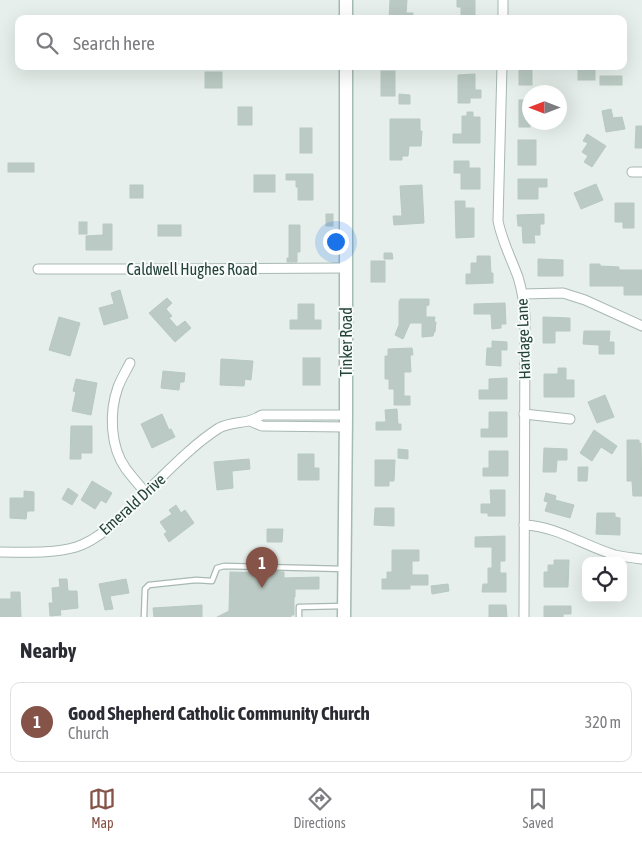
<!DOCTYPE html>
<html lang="en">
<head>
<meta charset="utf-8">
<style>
	body { margin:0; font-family:"Asap Condensed",sans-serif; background:#f7f7f7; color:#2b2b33 }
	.controls { position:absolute; right:15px; bottom:15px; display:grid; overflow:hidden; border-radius:10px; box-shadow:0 5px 20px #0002 }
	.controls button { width:45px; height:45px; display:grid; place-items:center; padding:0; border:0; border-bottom:1px solid #e1e1e2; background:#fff; color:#2b2b33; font:25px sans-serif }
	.compass { position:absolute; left:522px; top:85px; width:45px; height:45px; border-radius:50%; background:#fff; box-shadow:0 5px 20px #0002; rotate:270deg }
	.you { position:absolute; left:335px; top:241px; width:18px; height:18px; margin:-12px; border:4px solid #fff; border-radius:50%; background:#1a73e8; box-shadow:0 0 0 8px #1a73e833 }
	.badge { display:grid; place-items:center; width:32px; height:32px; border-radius:50%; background:#855347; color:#fff; font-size:16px; font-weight:700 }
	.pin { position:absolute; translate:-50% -41px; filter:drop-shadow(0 1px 2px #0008) }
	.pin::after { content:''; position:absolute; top:26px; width:18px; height:15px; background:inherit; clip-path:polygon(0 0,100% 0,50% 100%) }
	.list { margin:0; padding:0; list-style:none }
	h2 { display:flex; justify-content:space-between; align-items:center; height:65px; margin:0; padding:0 20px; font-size:21px }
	h2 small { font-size:16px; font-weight:400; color:#7c7c81 }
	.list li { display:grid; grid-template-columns:32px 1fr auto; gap:15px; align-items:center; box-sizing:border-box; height:80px; margin:0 10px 10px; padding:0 10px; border:1px solid #e1e1e2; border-radius:10px }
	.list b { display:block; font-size:19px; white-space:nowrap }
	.list p { margin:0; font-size:16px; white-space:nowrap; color:#7c7c81 }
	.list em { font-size:16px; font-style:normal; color:#7c7c81 }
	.icon { flex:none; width:28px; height:28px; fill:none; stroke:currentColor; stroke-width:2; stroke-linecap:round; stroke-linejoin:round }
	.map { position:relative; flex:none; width:642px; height:617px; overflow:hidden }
	.search { position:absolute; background:#fff; box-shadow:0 5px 20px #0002; left:15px; right:15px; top:15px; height:55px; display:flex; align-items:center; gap:12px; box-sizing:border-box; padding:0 18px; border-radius:10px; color:#7c7c81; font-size:19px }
	.sheet { height:155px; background:#fff }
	nav { display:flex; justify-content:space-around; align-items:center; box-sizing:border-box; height:70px; border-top:1px solid #e1e1e2; background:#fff; font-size:14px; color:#7c7c81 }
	nav a { display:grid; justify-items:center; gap:2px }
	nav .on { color:#855347 }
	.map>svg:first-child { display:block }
</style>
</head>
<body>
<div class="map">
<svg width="642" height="617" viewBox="0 0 642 617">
	<rect width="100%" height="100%" fill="#e6efeb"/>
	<g fill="#bbcac4" stroke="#b8c9c2">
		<path d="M390,0h17l-1,13h7v6h-24z"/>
		<path d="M457,0h18v19h-14v-12h-4z"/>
		<rect x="519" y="66" width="13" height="19"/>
		<rect x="578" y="67" width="17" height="13"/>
		<rect x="381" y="71" width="14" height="25"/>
		<rect x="205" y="72" width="17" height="16"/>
		<path d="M475,74v16h6v8h-11v5h-12v-28z"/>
		<rect x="600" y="76" width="22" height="9"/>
		<path d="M399,94l11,1v9h-11z"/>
		<rect x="519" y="100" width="11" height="27"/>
		<rect x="238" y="107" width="14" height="18"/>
		<path d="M611,109l2,9 9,-1 3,12 -19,3 -4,-21z"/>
		<path d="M467,112h6v5h7v26h-27v-9h9v-18h5z"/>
		<path d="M390,119h30v12h2l-1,15h-12l-1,10h-6v4h-12z"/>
		<path d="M636,126h6v22h-7z"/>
		<rect x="300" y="128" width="12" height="25"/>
		<path d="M587,134l19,12 -14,21 -8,-5 4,-6 -6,-4 6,-9 -5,-2z"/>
		<rect x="518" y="140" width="18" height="25"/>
		<path d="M454,161h15v7h11v21h-19v-16h-7z"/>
		<rect x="8" y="163" width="26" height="9"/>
		<path d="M286,174h27v26h-15v-13h-2v-7h-10z"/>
		<rect x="254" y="175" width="21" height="17"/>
		<path d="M518,179h29v8h-9v12h-20z"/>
		<path d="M596,184l7,16 -22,9 -7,-16z"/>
		<rect x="130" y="185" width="13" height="13"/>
		<path d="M422,185l2,38 -30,2 -1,-9h9l-2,-30z"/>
		<path d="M455,201h10v7h9v29l-18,1z"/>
		<path d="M615,203h19v25h-11v-6h-8z"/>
		<rect x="326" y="214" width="7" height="12"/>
		<path d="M544,214v10h-4v11h-6l1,8h-12l-1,-17h-4l-1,-11z"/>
		<rect x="79" y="222" width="8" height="12"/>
		<path d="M103,224h9v26h-26v-14l17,-1z"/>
		<rect x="158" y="225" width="23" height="11"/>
		<path d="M289,225h11v27h-3v10h-10v-4h2z"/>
		<path d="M384,253h8l1,6h-9z"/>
		<path d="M477,256h13l1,17h2v10l-27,1v-10h5v-11h6z"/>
		<path d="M538,259l25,1v16h-25z"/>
		<rect x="371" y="261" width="14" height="21"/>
		<path d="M590,264h10v2l19,1v3h23v25h-18v-9h-34z"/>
		<path d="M120,290l8,28 -24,7 -5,-17 15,-4 -3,-11z"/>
		<path d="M167,298l5,5 -6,6 6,7 -3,2 8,9 8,-6 6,7 -16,14 -26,-29z"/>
		<path d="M400,299h29v6l-3,1v11h9l-1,5h2l-1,10h-1l-1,4 -11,1v-14h-12l-7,16 -8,-4 4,-10v-24h1z"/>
		<path d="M505,303l1,21h-5v4l-9,1 -1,-15h-17v-10z"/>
		<path d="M298,304h16v16h7v9h-31v-9h8z"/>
		<path d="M59,317l21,6 -10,33 -21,-6z"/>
		<path d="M543,317l27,1v13h-15v12h-12z"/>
		<path d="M584,331h26l-1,11h5v12h-15v-9l-16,-1z"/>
		<path d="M492,341l15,1v8h-6v16l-15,-1 1,-17h5z"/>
		<path d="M412,348l1,7h-3l1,17h-7v24h6v9h-16v-16h-5v-10h-4v-23h3v-7z"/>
		<rect x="303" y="358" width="17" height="27"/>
		<path d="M221,359l32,2 -2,19 -6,-1 -1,7 -24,-1z"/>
		<path d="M558,368h8v12h8v17h-30v-23h14z"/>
		<path d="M163,371l22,2 -1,9h-4l-1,8 -18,-2z"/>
		<path d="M507,378v21h-28v-9h10v-11z"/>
		<path d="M76,379l21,4 -6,32 -19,-4 4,-19 -3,-1z"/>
		<path d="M605,395l9,22 -17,6 -9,-21z"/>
		<path d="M397,409l1,15h3v6h-25v-8h10l-1,-12z"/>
		<path d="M489,412h18v25h-26v-8h8z"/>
		<path d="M162,414l7,16 2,-1 4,8 -23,11 -11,-24z"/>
		<path d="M71,426h21v27h-11v6h-11z"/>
		<path d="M594,430l23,16 -5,8 -11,-7 -9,14 -12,-8z"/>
		<path d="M627,440h12v3h2l1,53h-9l-1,-15h-5z"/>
		<path d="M544,448l23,1v11h-10l-1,12h-13z"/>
		<path d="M398,449l10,1v9l-10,-1z"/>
		<path d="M489,451h19v25h-25v-8h6z"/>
		<path d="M298,454h16v14h5v12h-21z"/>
		<path d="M249,459l1,10 -18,2 1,17 -16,2 -3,-28z"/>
		<path d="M375,460h20l-1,21h-5v5h-14z"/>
		<path d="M578,467h10l-1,14h-9z"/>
		<path d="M92,481l20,12 -6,10 -5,-3 -6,9 -14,-9z"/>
		<path d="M68,488l10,7 -6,10 -10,-6z"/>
		<path d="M490,490h15v26h-17v-3h-7v-9h10z"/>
		<path d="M24,491l10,1v19h-7l-1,8 -16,-1v-20h14z"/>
		<path d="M546,493l10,3 -1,4 19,5 -4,13 -25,-7 3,-9 -4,-1z"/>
		<path d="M176,505l5,8 4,-3 9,13 -25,19 -5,-8 3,-2 -7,-10 12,-8 -3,-4z"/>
		<path d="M375,508h19v18l-20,-1z"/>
		<path d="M597,513h18v4l5,1v17l-24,-1z"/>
		<path d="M267,529h16l-1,13h-15z"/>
		<path d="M505,536v25h-5v12h6v19h-24l1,-8h5v-16h4v-21h-17v-10z"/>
		<path d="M392,550h27v11h-7v14h16v10h-18v4h-28v-10h5v-7h5z"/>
		<path d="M554,560h15l-1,27h-24v-15h4v-7h6z"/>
		<path d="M268,571l16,1v6l35,-1v12h-24v8h-1v18h-3v2h-74l12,-6 1,-39 38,1z"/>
		<path d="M59,579h8l1,12h9l1,17 -18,2 1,5 -11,1 -1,-13h4l-1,-15 8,-1z"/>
		<path d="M126,579l3,14 -19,3 3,13 -8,1 -6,-26z"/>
		<path d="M448,584l1,7 -17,3 -1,-8z"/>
		<path d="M11,592h9l1,25h-21v-18h11z"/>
		<path d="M202,605v12h-48l-1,-9z"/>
		<path d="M489,605h17l1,12h-18z"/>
		<path d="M544,606h27v8h-8v3h-19z"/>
	</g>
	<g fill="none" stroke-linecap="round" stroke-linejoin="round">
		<defs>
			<g id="lane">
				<path d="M144,617l1,-28 4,-4 47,-5 16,1 5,-13 7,-2 120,3"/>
				<path d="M299,617v-10l44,-1"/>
			</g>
			<g id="street">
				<path d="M503,19v-19"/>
				<path d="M502,66l-4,155c4,20 13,37 20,56 4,13 6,25 7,39l-1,301"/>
				<path d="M632,172h10"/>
				<path d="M38,269h134l174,-1"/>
				<path d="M523,294l40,-1 22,7 57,26"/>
				<path d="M130,363c-4,8 -9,16 -12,24 -9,25 -8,60 8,82 6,8 13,16 20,24"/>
				<path d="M524,414l46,5"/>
				<path d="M250,421l12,5 84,1"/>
				<path d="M524,525c33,1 60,21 91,30 9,2 18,3 27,4"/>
				<path d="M0,552c25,0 52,2 76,-5 25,-8 47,-32 66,-51 24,-23 49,-50 77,-68 9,-5 20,-5 29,-7 5,-1 10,-4 14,-6h84"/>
			</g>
			<g id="secondary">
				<path d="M346,19v-19"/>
				<path d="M344,617l2,-202v-349"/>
			</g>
		</defs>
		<use href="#lane" stroke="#a8b8b2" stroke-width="7"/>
		<use href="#street" stroke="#a8b8b2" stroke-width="11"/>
		<use href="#secondary" stroke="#a4bbb3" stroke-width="15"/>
		<use href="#lane" stroke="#fff" stroke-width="4.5"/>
		<use href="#street" stroke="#fff" stroke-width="9"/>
		<use href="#secondary" stroke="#fff" stroke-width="12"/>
	</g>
	<g text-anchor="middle" stroke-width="4" stroke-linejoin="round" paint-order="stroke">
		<g font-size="16" fill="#24423a" stroke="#f7fbf9">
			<text x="192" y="275">Caldwell Hughes Road</text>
			<text transform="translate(523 339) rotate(-92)" y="6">Hardage Lane</text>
			<text transform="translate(346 342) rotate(-90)" y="6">Tinker Road</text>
			<text transform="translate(132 504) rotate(-42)" y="6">Emerald Drive</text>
		</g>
	</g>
</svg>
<div class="controls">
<button><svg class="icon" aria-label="locate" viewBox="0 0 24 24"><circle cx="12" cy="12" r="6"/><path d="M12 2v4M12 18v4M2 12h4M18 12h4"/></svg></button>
</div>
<svg class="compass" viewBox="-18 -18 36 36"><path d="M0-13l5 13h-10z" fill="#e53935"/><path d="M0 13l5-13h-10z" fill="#7c7c81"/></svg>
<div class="you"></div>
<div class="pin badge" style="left:262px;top:588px">1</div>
<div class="search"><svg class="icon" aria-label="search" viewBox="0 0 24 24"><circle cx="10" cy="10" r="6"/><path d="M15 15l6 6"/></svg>Search here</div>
</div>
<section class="sheet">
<h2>Nearby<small></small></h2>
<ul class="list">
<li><span class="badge">1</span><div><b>Good Shepherd Catholic Community Church</b><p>Church</p></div><em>320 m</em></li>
</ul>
</section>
<nav>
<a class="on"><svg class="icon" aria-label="map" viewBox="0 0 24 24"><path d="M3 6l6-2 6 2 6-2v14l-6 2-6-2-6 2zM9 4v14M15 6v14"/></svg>Map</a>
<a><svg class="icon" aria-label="directions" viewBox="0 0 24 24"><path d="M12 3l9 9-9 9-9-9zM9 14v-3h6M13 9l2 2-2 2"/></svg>Directions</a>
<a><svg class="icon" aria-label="saved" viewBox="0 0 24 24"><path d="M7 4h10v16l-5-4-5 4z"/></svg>Saved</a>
</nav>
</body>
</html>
